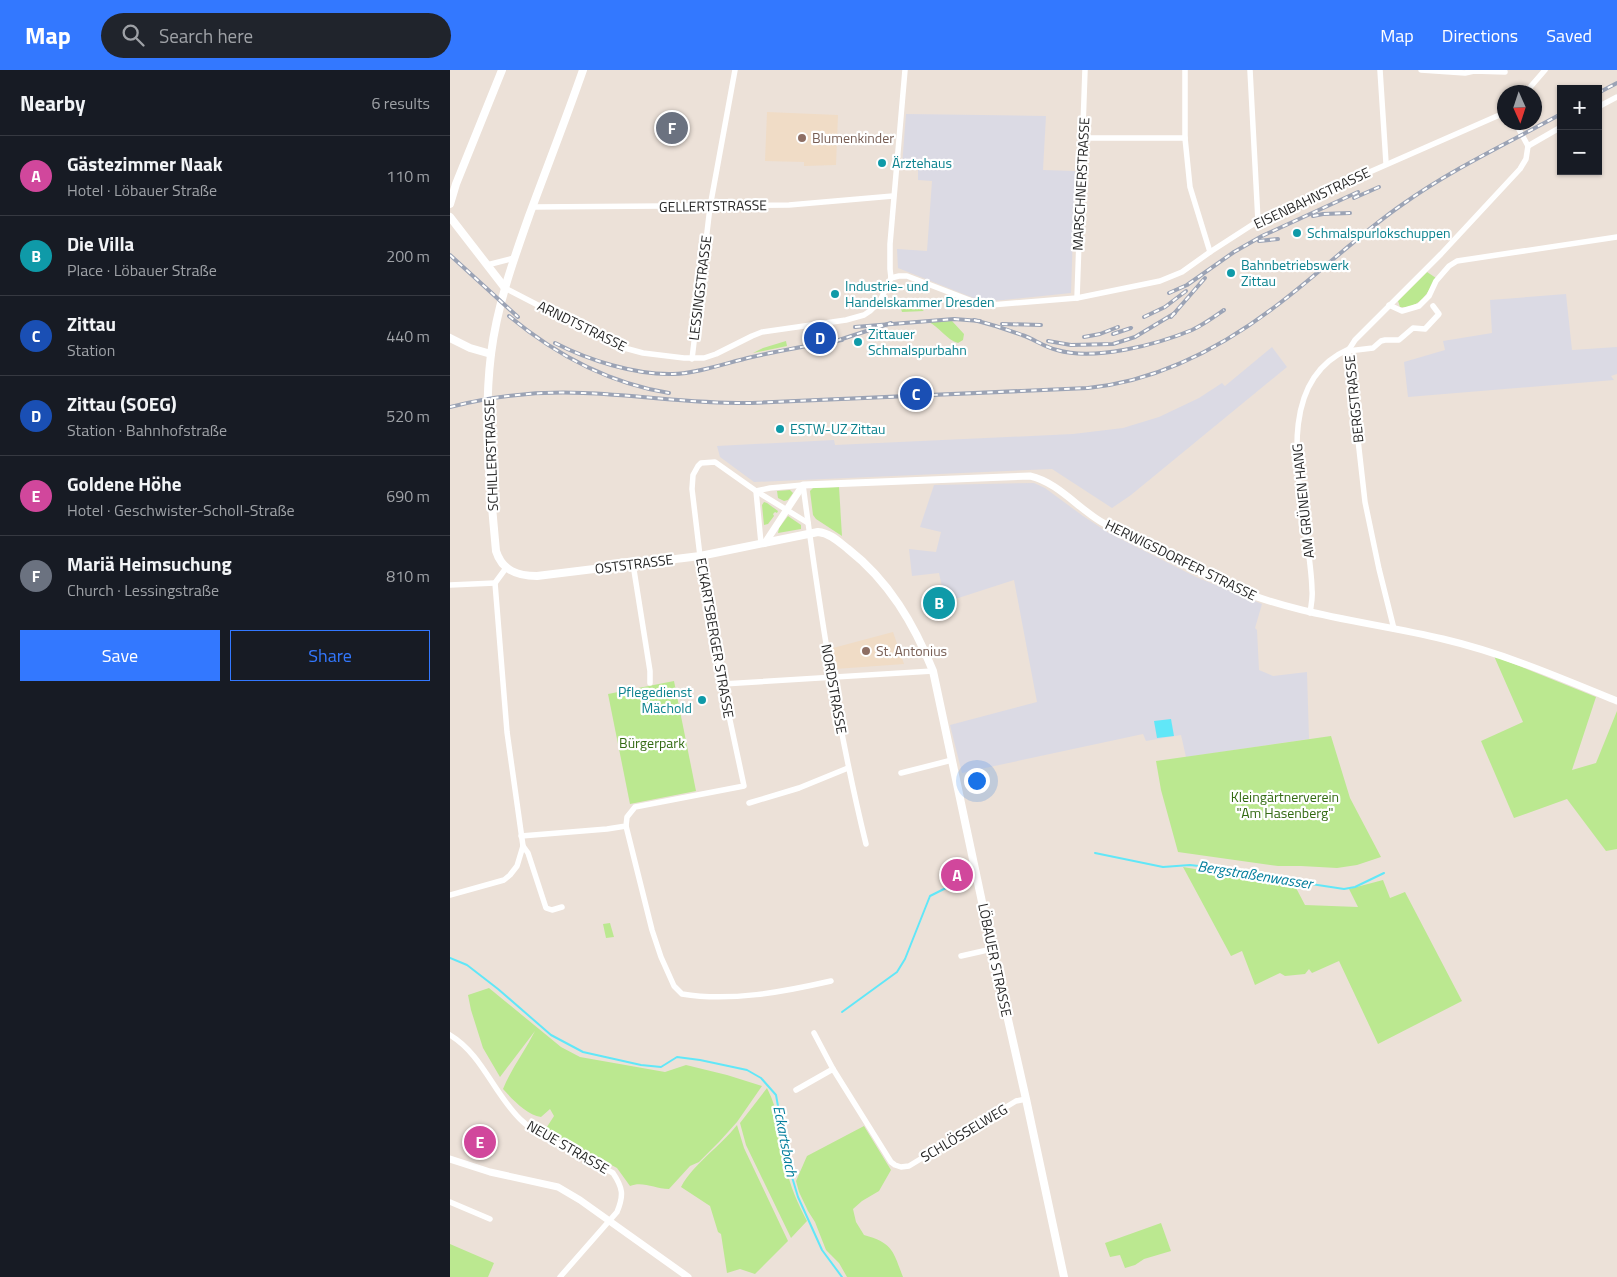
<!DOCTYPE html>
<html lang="en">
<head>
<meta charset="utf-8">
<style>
	body { margin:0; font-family:"Titillium Web",sans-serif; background:#20242c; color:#f1f3f6 }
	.controls { position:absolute; right:15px; top:15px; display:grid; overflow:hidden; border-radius:0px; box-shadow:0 1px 4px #0004 }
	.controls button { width:45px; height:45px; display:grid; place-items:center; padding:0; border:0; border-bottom:1px solid #363941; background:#171b24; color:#f1f3f6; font:25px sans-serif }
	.compass { position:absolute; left:1047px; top:15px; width:45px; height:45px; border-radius:50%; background:#171b24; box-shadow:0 1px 4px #0004; rotate:177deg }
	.you { position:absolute; left:526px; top:710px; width:18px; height:18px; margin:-12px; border:4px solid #fff; border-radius:50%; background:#1a73e8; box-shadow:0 0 0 8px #1a73e833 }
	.badge { display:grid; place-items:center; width:32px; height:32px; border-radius:50%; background:#3378ff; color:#fff; font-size:16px; font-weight:700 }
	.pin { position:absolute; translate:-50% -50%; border:2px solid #fff; box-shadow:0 1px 5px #0006 }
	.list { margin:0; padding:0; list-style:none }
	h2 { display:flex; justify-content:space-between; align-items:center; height:65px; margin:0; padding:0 20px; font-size:21px }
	h2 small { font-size:16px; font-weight:400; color:#9ea1a6 }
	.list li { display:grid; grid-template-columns:32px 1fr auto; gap:15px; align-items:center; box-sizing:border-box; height:80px; padding:0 20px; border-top:1px solid #363941 }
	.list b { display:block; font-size:19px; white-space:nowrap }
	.list p { margin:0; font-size:16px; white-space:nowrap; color:#9ea1a6 }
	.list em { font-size:16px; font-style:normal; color:#9ea1a6 }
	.actions { display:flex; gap:10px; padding:15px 20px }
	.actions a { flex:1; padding:11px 0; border:1px solid #3378ff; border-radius:0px; text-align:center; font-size:18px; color:#3378ff }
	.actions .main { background:#3378ff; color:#fff }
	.icon { flex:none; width:28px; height:28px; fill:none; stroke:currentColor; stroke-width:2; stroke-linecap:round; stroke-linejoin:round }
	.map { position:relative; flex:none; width:1167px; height:1207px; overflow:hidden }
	header { display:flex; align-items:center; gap:30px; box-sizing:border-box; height:70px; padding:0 25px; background:#3378ff; color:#fff }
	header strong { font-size:24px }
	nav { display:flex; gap:28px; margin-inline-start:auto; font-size:18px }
	.search { width:350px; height:45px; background:#20242c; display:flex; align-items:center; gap:12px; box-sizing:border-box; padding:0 18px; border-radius:28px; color:#9ea1a6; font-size:19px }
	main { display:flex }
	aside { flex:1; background:#171b24 }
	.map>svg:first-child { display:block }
</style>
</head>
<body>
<header>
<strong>Map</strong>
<div class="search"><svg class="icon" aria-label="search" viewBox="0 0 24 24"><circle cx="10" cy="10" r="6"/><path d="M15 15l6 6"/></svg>Search here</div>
<nav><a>Map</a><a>Directions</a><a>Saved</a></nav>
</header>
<main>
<aside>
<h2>Nearby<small>6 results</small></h2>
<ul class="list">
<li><span class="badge" style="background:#d1479c">A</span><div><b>Gästezimmer Naak</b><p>Hotel · Löbauer Straße</p></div><em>110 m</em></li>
<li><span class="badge" style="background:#0f9aa8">B</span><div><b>Die Villa</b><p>Place · Löbauer Straße</p></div><em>200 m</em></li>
<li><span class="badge" style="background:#1a4fb4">C</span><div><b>Zittau</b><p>Station</p></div><em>440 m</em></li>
<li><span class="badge" style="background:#1a4fb4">D</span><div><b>Zittau (SOEG)</b><p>Station · Bahnhofstraße</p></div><em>520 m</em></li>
<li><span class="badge" style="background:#d1479c">E</span><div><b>Goldene Höhe</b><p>Hotel · Geschwister-Scholl-Straße</p></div><em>690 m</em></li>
<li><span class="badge" style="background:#6b7280">F</span><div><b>Mariä Heimsuchung</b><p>Church · Lessingstraße</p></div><em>810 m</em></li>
</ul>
<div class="actions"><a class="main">Save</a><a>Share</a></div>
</aside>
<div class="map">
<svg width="1167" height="1207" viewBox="0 0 1167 1207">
	<rect width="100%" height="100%" fill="#ece1d8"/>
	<g fill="#dbdae4">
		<path d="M456,44l140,2 -3,54 32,1 -4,122 -78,8h-12l-83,-33 -1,-19 30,2 5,-70 -14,-1v-13l-16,-1z"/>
		<path d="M1116,224l6,56 45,-3v27l-6,2 3,4 -206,17 -4,-35 41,-12 -2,-9 49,-8 -2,-33z"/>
		<path d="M822,277l15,20 -156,128 -19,13 -60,-39 -298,13 -34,-25 -3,-11 117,-6 1,5 238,-11 50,-6 36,-11 40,-19 23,-15 3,3z"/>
		<path d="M584,413l11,5 38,28 26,17 87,44 66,27 -7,24 2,2 2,40 14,6 34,-4 2,67 -123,18 -5,-22 -35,6 -3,-7 -181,39 -12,-48 87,-23 -23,-122 -65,21 -5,-14h-2l-3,-14 -27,3 -3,-27 27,3 5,-20 -21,-5 14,-42z"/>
	</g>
	<g fill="#f0dcc6">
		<path d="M317,42l71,3 -2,50 -32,1v-4l-39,-1z"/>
		<path d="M443,562l11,32 -69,5 -2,-21z"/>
	</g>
	<g fill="#bbe890">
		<path d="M977,202l9,6c-8,15 -17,31 -36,29l-2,-6z"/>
		<path d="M450,228l3,2 -2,3 14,7 2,-4 7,5 -22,1 -3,-10z"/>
		<path d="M502,251l12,13 -1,6 -5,3c-11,-3 -19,-16 -29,-21z"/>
		<path d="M336,271l1,5 -34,7 10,-5z"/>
		<path d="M389,417l3,49 -26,-17 -3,-4 -3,-24 3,-3z"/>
		<path d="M340,420l3,3 -5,7 -4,1 -6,-3 -1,-7z"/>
		<path d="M314,432l3,1 11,8 -1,2 -2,-1 -2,2 1,2 -6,8 -4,1 -2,-20z"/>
		<path d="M338,446l13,9v4l-23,4 1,-5z"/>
		<path d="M1044,586l102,41 -24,73 24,-7 21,-52v138l-11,2 -39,-52 -53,19 -33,-77 42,-19z"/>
		<path d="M224,611l22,110 -66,13 -22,-110z"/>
		<path d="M881,666l19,62 31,59 -24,8 -20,3 -36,-2h-23l-100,-14 -17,-62 -5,-29z"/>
		<path d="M733,797l112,19 10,19 53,2 -9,-18 34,-9 7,18 15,-6 57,109 -84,43 -39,-83 -27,12 -3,-4 -4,5 -20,2 -5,-3 -25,12 -13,-34 -11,5z"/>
		<path d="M160,853l4,14 -8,1 -3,-14z"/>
		<path d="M39,918l72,59 19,10 85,15 21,-7 41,10 35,11 -25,36 -18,20 -20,20 -9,4 -21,23c-14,0 -26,-8 -39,-3l-13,-18 -72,-38 9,-14 -4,-7 -9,8c-14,-2 -29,-18 -38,-28 8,-20 22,-38 32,-58l-35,46 -17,-29 -12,-38 -3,-15z"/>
		<path d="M317,1018c13,25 14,52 19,79 4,19 12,37 21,54l-16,17 -45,-93 -6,-22z"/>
		<path d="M287,1055l7,23 44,93 -33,33 -15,-5 -13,4 -6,-39 -3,-2 -8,-26 -29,-19c13,-24 39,-40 56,-62z"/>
		<path d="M414,1056l27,44 -12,21 -17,10 -9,8 3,13 8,13c29,8 29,16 39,42h-56l-8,-14 -13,-13 -11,-28 -7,-11 -9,-19 -3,-11 11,-25z"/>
		<path d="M711,1153l10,28 -27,8 -9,6 -10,3 -5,-13 -10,2 -5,-14z"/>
		<path d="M0,1174l44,19 -6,14h-38z"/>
	</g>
	<path fill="#61e7f8" d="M721,649l3,17 -17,2 -3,-17z"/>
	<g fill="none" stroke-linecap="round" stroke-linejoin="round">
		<g stroke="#61e7f8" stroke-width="2">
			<path d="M645,783l68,14 27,-2 61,7 8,4 85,13 11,-2 29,-14"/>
			<path d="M0,888l17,7 31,24 53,46 32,17 58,13 20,2 16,-10 23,3 47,10 14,8 15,17 13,72 9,30 24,53 20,27"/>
			<path d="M392,942l55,-40 8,-13 25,-63 22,-11"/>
		</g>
		<g stroke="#fff" stroke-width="5.5">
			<path d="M735,0v68l5,49 20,65"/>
			<path d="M800,0l8,151"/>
			<path d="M930,0l6,93"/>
			<path d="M971,0l44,3 9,-2 31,1"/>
			<path d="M1076,22l19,-22"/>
			<path d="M1148,37l19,-10"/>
			<path d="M1065,52l13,24"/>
			<path d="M634,68h101"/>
			<path d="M1078,76l33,-19"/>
			<path d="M82,137l257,-2 104,-9"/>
			<path d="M37,195l27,-7"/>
			<path d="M441,208l8,-2h8l65,25 19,4 86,-7 83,-17 22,-9 28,-20 48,-31 246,-108"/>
			<path d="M55,218l112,58 26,7 41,5h20l12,-4 36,-18 10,-4 84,-12 18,-5 6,-4 10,-10 11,-23 -1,-9v-25l15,-174"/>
			<path d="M627,228l8,-228"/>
			<path d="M939,235l13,6 17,-5 10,-10 7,-15 13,-15 8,-5 160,-24"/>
			<path d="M898,281l25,-3 8,-7 4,-1h14l14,-12 12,1 14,-15 -6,-8"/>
			<path d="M242,289l18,-152 25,-137"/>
			<path d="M311,473l-5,-52 14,-3 33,-3c16,120 34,241 63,359"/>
			<path d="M183,494l17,107v12"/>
			<path d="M0,515l45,-2"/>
			<path d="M860,543c1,-8 3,-15 2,-23 -1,-71 -51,-203 37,-241"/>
			<path d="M944,559l-15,-60 -14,-67 -17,-151 7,-11 86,-86 79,-85 6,-10 2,-13"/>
			<path d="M273,614l210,-13"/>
			<path d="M451,703l51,-13"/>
			<path d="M299,733l50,-15 49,-20"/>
			<path d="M176,756l26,104 9,27 13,29 8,8c48,8 101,-2 149,-13"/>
			<path d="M71,766l86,-7 19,-3 1,-9 8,-10 109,-21 -16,-75 -28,-155 -8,-67 1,-14 5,-9 3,-3 14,-1 41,29 52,32"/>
			<path d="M73,776l5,7 18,55 6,2 10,-3"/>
			<path d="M0,825l54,-15 6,-5 7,-9 6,-20 -16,-114 -12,-149 11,-15"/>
			<path d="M511,886l31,-7"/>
			<path d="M364,963l19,36 58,93 4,3 6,2 8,-1 107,-65 10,-2"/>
			<path d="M0,965c32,19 44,59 70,84 14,14 32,21 49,30 15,7 29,16 44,24 10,15 11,22 4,39l-57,65"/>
			<path d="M346,1020l37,-21"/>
			<path d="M0,1132l40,17"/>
		</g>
		<g stroke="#fff" stroke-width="7">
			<path d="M315,473l38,-58 227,-9c27,6 47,31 70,45 20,12 42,22 63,33 23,11 45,23 68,33 68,29 141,35 212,52 60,14 118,39 174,62"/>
			<path d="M0,1089l40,13 68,15 22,13 108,77"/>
		</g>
		<g stroke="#fff" stroke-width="8">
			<path d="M133,0c-17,49 -36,97 -54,146 -16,45 -32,90 -38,138 -8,66 -1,131 5,197 6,20 22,25 41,25l163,-20 118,-24c12,1 21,10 30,17 41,32 66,75 85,122l59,278 34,150 38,178"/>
			<path d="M0,134l6,-20 46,-114"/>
			<path d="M0,147l55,71"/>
			<path d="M0,268l20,10 21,6"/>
		</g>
		<defs>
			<g id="rail">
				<path d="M1148,23l19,-10"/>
				<path d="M904,128l25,-11"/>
				<path d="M863,146l10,-2 27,-1"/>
				<path d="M809,171l19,-2"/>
				<path d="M0,185l68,62"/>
				<path d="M719,223l18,-8 47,-33 28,-16 96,-44"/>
				<path d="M59,246c47,39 99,67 160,77"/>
				<path d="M694,247l21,-10 21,-16"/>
				<path d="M721,247l34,-39"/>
				<path d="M524,250c16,4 32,9 48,15 12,4 22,12 35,15 37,11 99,-5 135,-20 11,-5 22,-13 32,-20"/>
				<path d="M552,254l39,1"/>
				<path d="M405,257l99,-8 26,2"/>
				<path d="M663,264l18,-6"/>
				<path d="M634,267l16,-3 18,-7"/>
				<path d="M386,271l55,-18"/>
				<path d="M598,271l23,4 42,-1 22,-7 40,-24"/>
				<path d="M105,273c33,17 80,32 118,31 26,-1 53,-11 79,-17 30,-7 60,-12 90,-17"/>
				<path d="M0,337c43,-11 89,-16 133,-14 57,2 113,11 169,10l336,-15c69,-7 133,-40 188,-82 44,-33 82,-71 127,-102 49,-35 105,-61 158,-90"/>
			</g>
		</defs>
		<use href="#rail" stroke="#9ba3b5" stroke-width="4"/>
		<use href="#rail" stroke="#fff" stroke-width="2" stroke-dasharray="5.5" stroke-linecap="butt"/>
	</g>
	<g fill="#8d6e63" stroke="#fff" stroke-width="2">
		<circle cx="352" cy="68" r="5"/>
		<circle cx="416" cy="581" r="5"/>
	</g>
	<g fill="#0f9aa8" stroke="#fff" stroke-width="2">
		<circle cx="432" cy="93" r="5"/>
		<circle cx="847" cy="163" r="5"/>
		<circle cx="781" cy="203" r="5"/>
		<circle cx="385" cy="224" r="5"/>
		<circle cx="408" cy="272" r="5"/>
		<circle cx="330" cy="359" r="5"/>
		<circle cx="252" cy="630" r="5"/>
	</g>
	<g text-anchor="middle" stroke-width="4.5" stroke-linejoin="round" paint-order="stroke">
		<g font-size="14" fill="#785e54" stroke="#fff" text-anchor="start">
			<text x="362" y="73">Blumenkinder</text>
			<text x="426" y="586">St. Antonius</text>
		</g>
		<g font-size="14" fill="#0d838f" stroke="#fff" text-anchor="start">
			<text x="442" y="98">Ärztehaus</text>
			<text x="857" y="168">Schmalspurlokschuppen</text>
			<text x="791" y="200">Bahnbetriebswerk<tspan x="791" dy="16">Zittau</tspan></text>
			<text x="395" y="221">Industrie- und<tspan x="395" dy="16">Handelskammer Dresden</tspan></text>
			<text x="418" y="269">Zittauer<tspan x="418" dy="16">Schmalspurbahn</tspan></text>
			<text x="340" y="364">ESTW-UZ Zittau</text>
			<text x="242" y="627" text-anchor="end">Pflegedienst<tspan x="242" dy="16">Mächold</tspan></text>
		</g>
		<g font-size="14" fill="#282828" stroke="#fff">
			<text transform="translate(631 114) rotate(-87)" y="5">MARSCHNERSTRASSE</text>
			<text transform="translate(862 128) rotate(-25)" y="5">EISENBAHNSTRASSE</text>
			<text transform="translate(263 136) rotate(-1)" y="5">GELLERTSTRASSE</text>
			<text transform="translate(250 218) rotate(-83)" y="5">LESSINGSTRASSE</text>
			<text transform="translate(132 256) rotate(26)" y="5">ARNDTSTRASSE</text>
			<text transform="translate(904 329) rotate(-96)" y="5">BERGSTRASSE</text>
			<text transform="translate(41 385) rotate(-92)" y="5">SCHILLERSTRASSE</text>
			<text transform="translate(853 431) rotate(-96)" y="5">AM GRÜNEN HANG</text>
			<text transform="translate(731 490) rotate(26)" y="5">HERWIGSDORFER STRASSE</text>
			<text transform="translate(184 494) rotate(-7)" y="5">OSTSTRASSE</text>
			<text transform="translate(265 568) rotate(80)" y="5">ECKARTSBERGER STRASSE</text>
			<text transform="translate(384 619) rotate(80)" y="5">NORDSTRASSE</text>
			<text transform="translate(545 890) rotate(78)" y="5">LÖBAUER STRASSE</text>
			<text transform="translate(514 1063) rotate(-31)" y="5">SCHLÖSSELWEG</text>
			<text transform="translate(118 1077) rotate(30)" y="5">NEUE STRASSE</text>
		</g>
		<g font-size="14" fill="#336a13" stroke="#fff">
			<text x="202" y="678">Bürgerpark</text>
			<text x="835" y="732">Kleingärtnerverein<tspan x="835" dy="16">"Am Hasenberg"</tspan></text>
		</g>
		<g font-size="15" font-style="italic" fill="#037e9c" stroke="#fff">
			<text transform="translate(805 805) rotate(9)" y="5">Bergstraßenwasser</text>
			<text transform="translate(335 1071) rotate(79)" y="5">Eckartsbach</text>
		</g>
	</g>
</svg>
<div class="controls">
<button>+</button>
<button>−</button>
</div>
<svg class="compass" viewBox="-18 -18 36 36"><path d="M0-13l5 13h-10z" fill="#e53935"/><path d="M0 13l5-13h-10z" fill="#9ea1a6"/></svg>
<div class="you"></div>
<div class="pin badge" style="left:507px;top:805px;background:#d1479c">A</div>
<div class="pin badge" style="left:489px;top:533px;background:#0f9aa8">B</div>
<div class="pin badge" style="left:466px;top:324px;background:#1a4fb4">C</div>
<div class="pin badge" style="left:370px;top:268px;background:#1a4fb4">D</div>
<div class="pin badge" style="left:30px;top:1072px;background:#d1479c">E</div>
<div class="pin badge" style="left:222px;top:58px;background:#6b7280">F</div>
</div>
</main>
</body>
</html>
